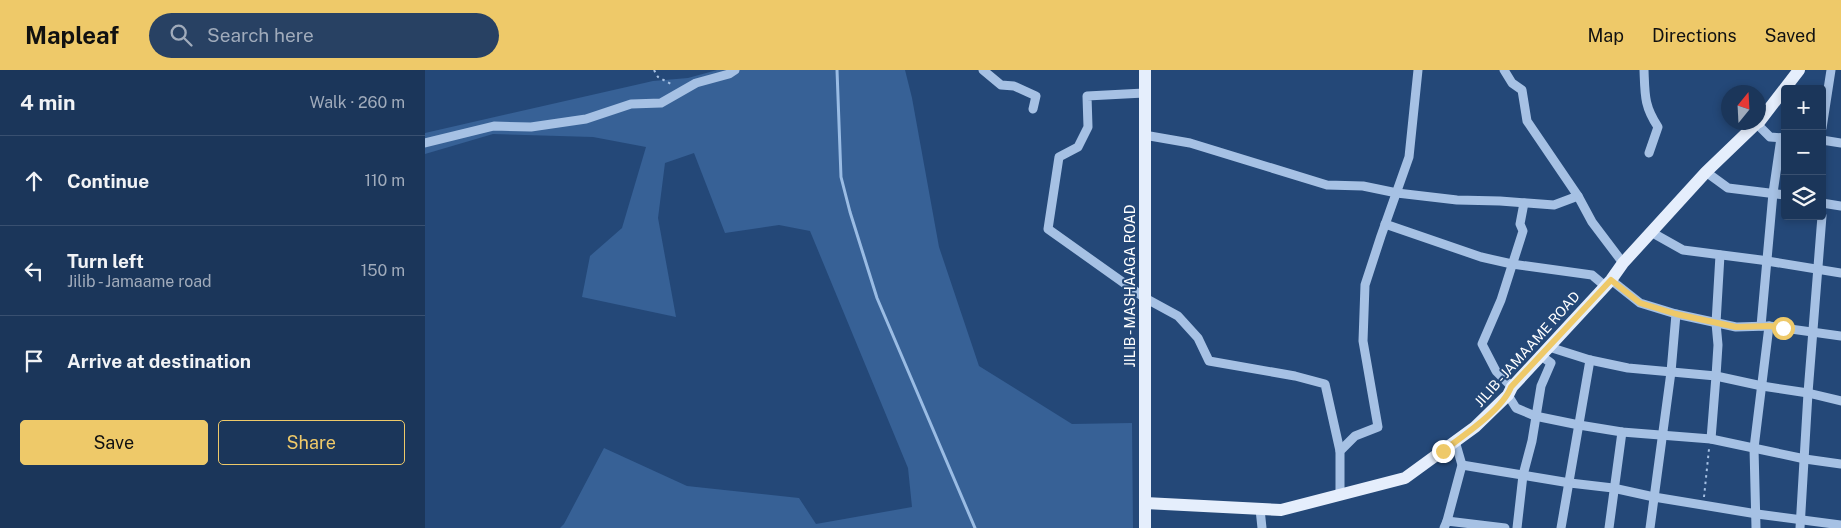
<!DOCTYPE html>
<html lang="en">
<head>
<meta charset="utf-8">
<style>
	body { margin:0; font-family:"Public Sans",sans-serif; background:#284163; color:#f1f3f6 }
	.controls { position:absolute; right:15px; top:15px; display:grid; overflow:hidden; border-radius:5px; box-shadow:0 2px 8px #0003 }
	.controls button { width:45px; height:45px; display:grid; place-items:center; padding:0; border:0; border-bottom:1px solid #395070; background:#1b365a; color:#f1f3f6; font:25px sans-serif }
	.compass { position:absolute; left:1296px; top:15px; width:45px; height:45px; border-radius:50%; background:#1b365a; box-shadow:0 2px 8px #0003; rotate:18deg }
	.stop { position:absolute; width:15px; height:15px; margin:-11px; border:4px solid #eec969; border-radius:50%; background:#fff }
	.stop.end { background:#eec969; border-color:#fff; box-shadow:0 1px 5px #0008 }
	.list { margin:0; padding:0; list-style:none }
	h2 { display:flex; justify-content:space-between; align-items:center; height:65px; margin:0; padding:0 20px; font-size:21px }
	h2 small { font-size:16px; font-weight:400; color:#a0abbb }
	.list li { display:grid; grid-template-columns:32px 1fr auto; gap:15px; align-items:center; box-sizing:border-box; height:90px; padding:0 20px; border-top:1px solid #395070 }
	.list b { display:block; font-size:19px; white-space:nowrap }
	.list p { margin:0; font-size:16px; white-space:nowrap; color:#a0abbb }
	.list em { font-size:16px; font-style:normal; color:#a0abbb }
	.actions { display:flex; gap:10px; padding:15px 20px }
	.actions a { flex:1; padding:11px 0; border:1px solid #eec969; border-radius:5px; text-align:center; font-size:18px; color:#eec969 }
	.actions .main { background:#eec969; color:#111 }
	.icon { flex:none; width:28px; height:28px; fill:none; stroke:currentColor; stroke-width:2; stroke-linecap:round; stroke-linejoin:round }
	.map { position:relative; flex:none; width:1416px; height:458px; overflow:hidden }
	header { display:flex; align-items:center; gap:30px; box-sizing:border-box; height:70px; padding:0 25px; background:#eec969; color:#111 }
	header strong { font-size:24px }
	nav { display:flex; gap:28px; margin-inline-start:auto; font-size:18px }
	.search { width:350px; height:45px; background:#284163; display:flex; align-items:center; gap:12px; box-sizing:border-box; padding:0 18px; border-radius:28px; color:#a0abbb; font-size:19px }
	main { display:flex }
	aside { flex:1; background:#1b365a }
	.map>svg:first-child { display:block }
</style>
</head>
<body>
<header>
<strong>Mapleaf</strong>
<div class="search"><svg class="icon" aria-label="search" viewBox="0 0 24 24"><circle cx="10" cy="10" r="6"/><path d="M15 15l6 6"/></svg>Search here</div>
<nav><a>Map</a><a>Directions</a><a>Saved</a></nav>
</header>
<main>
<aside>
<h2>4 min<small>Walk · 260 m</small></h2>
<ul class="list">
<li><svg class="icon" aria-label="ahead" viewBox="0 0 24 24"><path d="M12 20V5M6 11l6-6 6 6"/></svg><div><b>Continue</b></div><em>110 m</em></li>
<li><svg class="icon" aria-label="left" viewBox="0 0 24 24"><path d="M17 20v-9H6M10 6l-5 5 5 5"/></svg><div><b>Turn left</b><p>Jilib - Jamaame road</p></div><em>150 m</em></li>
<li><svg class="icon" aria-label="arrive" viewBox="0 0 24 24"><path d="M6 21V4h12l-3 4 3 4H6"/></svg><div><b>Arrive at destination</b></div></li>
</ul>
<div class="actions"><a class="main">Save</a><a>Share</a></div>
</aside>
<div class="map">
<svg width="1416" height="458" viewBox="0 0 1416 458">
	<rect width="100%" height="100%" fill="#244878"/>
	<path fill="#376196" d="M292,0h188l7,28 27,149 40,119 93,58 60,-1 1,105h-573l4,-4 40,-76 83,38 112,12 17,26 96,-17 -4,-39 -98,-237 -31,-6 -54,8 -31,-80 -29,10 -7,55 18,99 -94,-20 8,-41 32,-28 24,-81 -53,-10 -100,-3 -68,20v-21l228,-52 35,-3z"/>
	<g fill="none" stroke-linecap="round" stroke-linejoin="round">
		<path stroke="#9abce4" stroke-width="3" d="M412,0l4,107 9,35 27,86 98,230"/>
		<g stroke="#a6c1e4" stroke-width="2" stroke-dasharray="2.5 4" stroke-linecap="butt">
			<path d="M229,0l4,7 15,8"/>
			<path d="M1279,427l5,-48"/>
		</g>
		<g stroke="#a6c1e4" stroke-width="9">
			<path d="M558,0l18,15 13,1 22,10 -3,13"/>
			<path d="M1079,0l8,13 10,7 5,31 51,75 14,26 31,41"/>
			<path d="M1219,0c1,25 0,36 14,57l-9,26"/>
			<path d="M719,23l-57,3 1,31 -10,20 -19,10 -11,72 97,69 33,18 20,22 11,23 86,15 30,8 15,67"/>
			<path d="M1332,54l13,13 15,1"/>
			<path d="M1397,58l9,-58"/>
			<path d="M719,65l46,8 137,42 36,1 34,7 60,7 43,1 54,4 24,-9"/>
			<path d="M1397,70l19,3"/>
			<path d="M0,73l69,-17 37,1 55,-8 45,-15 30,-1 35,-20 33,-9 6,-4"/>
			<path d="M1281,102l22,16 57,7"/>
			<path d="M1397,133l19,3"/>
			<path d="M960,154l96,33 31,7 80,11 13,11"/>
			<path d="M1226,162l32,18 78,10 80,13"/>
			<path d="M1186,210l29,23 36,11 60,13 33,-1 72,10"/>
			<path d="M1336,256l12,-133 8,-55"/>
			<path d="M1124,277l41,13 38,8 88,8 46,10 46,7 33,8"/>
			<path d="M1087,317l-16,-16 -14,-27 19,-44 22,-69 -3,-7 4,-21"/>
			<path d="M1083,325l8,13 19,8 44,9 43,7 89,7 94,20 36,5"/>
			<path d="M1286,369l5,-63 2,-31 -2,-22 4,-68"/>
			<path d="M1037,395l108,18 43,5 41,9 103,17 84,11"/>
			<path d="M915,425v-44l15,-15 23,-9 -15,-86 2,-56 16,-49 28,-79 9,-87"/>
			<path d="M835,439l2,19"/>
			<path d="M1022,451l58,7"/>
			<path d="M1019,458l3,-7 15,-56 -7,-24"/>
			<path d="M1092,458l6,-53 9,-34 9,-55 10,-23 -11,-8"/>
			<path d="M1136,458l29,-168"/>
			<path d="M1184,458l13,-96"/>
			<path d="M1225,458l21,-156 5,-58"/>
			<path d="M1331,458l-2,-80 15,-122"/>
			<path d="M1375,458l8,-135 14,-177"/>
		</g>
		<g stroke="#e5eefc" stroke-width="12">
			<path d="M720,0v458"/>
			<path d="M1334,52l40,-52"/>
			<path d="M720,433l136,7 124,-32 70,-51 33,-32 4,-8 99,-107 12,-17 83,-91 52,-50"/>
		</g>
	</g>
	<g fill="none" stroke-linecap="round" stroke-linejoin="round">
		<path stroke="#eec969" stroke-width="6" d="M1018,381c20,-15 60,-42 68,-64l100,-107 29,23 36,11 60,13 33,-1 14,2"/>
	</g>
	<g text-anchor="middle" stroke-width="4" stroke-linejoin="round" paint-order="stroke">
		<g font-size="14" fill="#fff" stroke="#244878">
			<text transform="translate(705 216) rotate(-90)" y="5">JILIB - MASHAAGA ROAD</text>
			<text transform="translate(1102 279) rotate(-48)" y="5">JILIB - JAMAAME ROAD</text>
		</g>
	</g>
</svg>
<div class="controls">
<button>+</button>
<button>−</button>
<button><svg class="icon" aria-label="layers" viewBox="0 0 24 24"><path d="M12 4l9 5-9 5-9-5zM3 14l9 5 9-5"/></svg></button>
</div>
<svg class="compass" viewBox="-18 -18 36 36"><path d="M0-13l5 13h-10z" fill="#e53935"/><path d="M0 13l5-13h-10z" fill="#a0abbb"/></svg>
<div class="stop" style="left:1358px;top:258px"></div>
<div class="stop end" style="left:1018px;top:381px"></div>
</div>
</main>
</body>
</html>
